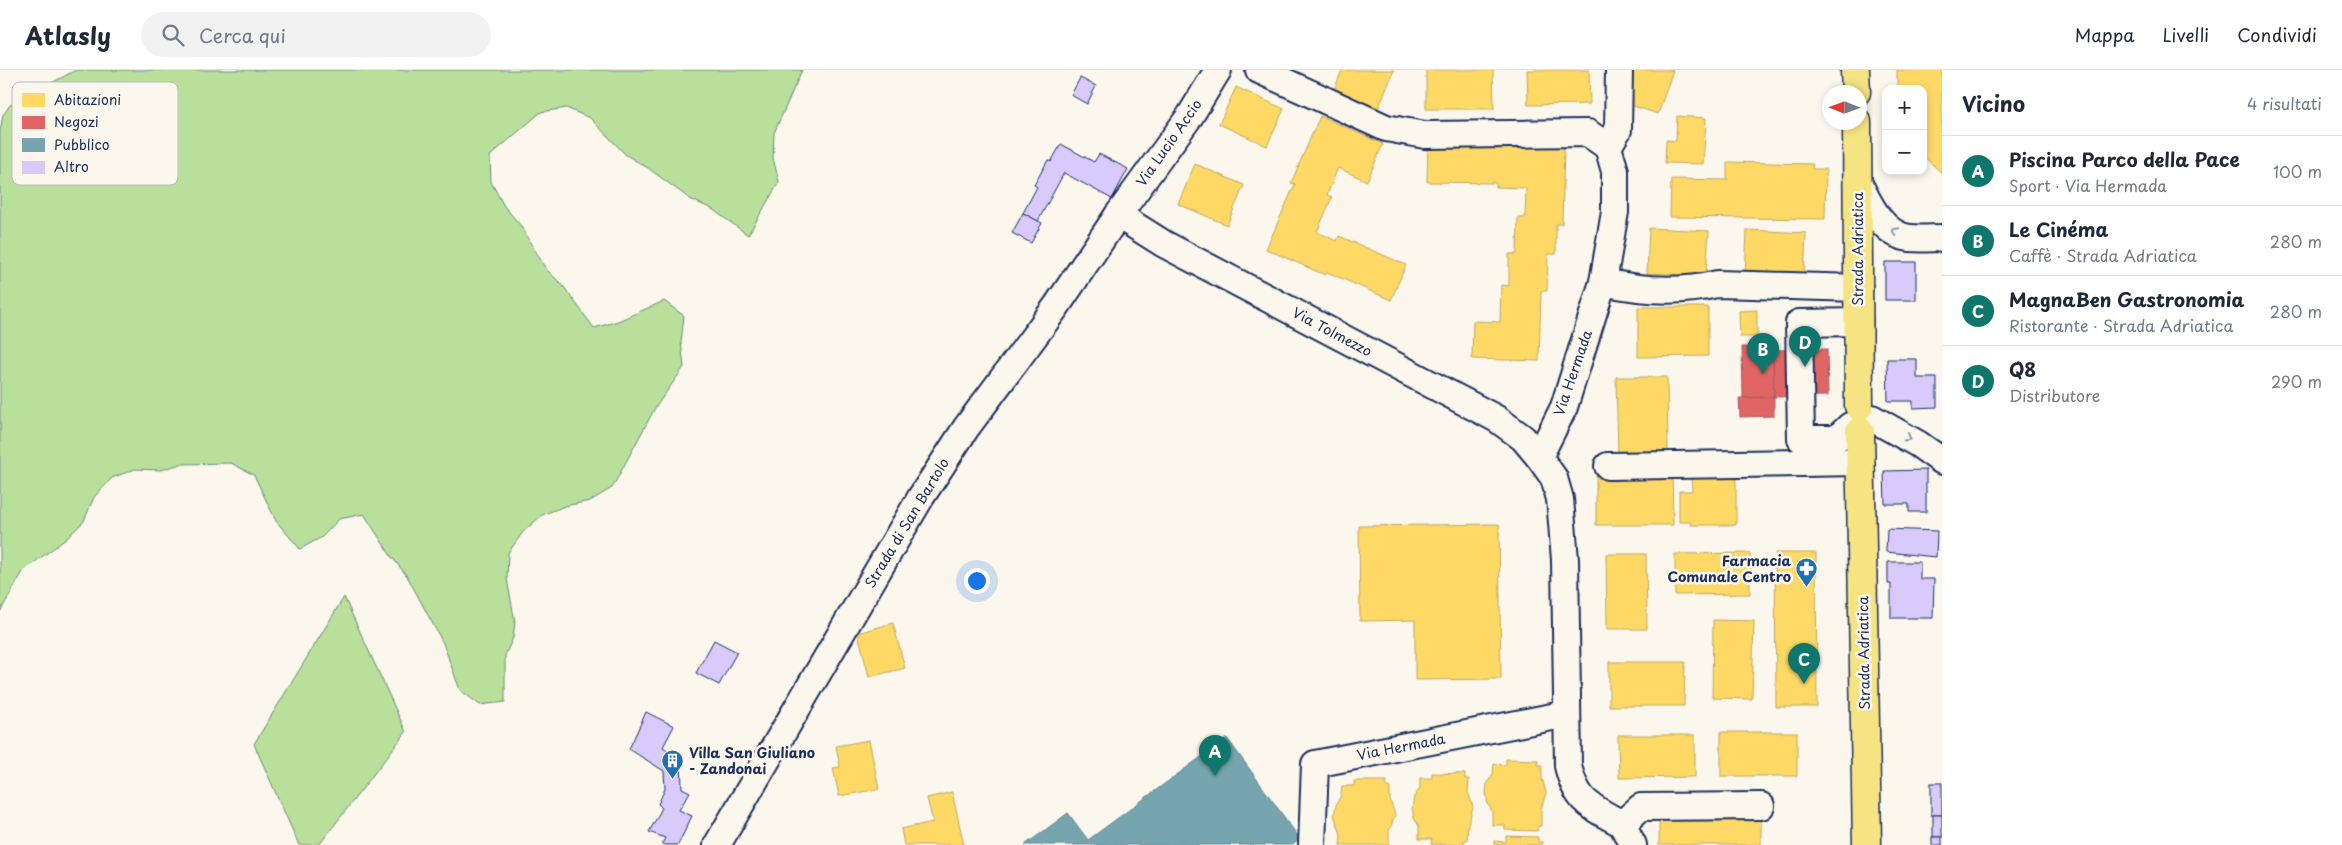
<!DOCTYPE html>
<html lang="it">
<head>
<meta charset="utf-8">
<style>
	body { margin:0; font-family:"Playpen Sans",sans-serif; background:#f2f2f3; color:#1f2937 }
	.controls { position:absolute; right:15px; top:15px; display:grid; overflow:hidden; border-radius:10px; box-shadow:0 2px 8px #0003 }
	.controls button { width:45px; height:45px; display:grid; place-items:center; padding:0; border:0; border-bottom:1px solid #e0e1e3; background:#fff; color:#1f2937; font:25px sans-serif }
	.compass { position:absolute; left:1822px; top:15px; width:45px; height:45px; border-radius:50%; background:#fff; box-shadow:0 2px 8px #0003; rotate:271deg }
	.you { position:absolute; left:976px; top:510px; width:18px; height:18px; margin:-12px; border:4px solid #fff; border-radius:50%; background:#1a73e8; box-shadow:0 0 0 8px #1a73e833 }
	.badge { display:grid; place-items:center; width:32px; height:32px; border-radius:50%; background:#0f766e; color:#fff; font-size:16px; font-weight:700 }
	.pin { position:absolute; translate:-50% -41px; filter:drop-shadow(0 1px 2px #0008) }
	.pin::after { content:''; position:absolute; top:26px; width:18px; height:15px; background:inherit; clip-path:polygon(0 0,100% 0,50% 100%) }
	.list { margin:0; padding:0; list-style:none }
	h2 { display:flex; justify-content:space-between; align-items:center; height:65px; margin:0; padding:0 20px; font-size:21px }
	h2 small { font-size:16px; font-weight:400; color:#747a83 }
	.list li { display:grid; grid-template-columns:32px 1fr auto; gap:15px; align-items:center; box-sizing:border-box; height:70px; padding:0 20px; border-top:1px solid #e0e1e3 }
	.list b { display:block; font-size:19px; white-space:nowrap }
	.list p { margin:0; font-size:16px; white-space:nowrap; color:#747a83 }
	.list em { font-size:16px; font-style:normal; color:#747a83 }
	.icon { flex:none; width:28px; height:28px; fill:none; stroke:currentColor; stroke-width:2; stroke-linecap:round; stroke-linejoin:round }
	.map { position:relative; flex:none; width:1942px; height:775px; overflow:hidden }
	header { display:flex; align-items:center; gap:30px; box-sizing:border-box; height:70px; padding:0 25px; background:#fff; border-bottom:1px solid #e0e1e3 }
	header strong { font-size:24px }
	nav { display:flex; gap:28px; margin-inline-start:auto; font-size:18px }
	.search { width:350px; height:45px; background:#f2f2f3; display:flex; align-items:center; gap:12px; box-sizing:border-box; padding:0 18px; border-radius:28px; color:#747a83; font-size:19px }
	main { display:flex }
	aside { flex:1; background:#fff }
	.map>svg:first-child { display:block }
</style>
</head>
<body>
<header>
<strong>Atlasly</strong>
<div class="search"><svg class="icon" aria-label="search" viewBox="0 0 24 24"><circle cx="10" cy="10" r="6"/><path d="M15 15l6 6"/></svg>Cerca qui</div>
<nav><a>Mappa</a><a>Livelli</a><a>Condividi</a></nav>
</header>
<main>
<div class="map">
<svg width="1942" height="775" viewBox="0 0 1942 775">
	<rect width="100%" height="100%" fill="#fbf7ec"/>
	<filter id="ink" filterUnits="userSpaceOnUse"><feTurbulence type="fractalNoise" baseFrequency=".02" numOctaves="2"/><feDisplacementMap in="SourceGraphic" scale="10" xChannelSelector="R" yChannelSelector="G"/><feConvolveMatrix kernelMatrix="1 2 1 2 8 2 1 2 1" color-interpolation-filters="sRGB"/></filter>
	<g filter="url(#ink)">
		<g fill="#b9e09b" stroke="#6a887c">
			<path d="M76,0h726l-28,63 -1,25 6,24 -31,53 -36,-26 -22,-10 -42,-31 -22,-13 -36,-37 -24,-10 -25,4 -51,44 1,26 13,24 16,19 26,44 18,18 30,41 24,-7 46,-20 20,15 -3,26 3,25 -29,41 -43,80 -22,13 -25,5 -23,9 -19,17 -15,21 -1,26 8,43 -2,16 -8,17v47l-25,3 -20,-15 -17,-47 -36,-67 -16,-20 -27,-42 -25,5 -17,18 -22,12 -24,-28 -22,-46 -23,-12 -50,1 -20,6 -26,-1 -23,9 -18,19 -10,24 -18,18 -42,31 -24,42v-481l3,-16 7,-10z"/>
			<path d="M344,527l62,135 -87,113h-20l-45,-101z"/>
		</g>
		<g fill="#ffd966" stroke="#bba664">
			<path d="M1342,0h52l-16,39 -44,-19z"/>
			<path d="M1426,0h67l1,39h-68z"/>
			<path d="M1527,0h62l1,34 -62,1z"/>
			<path d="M1630,0h43l-15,44 -27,-9z"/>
			<path d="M1897,0h45v103l-19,-17v-67h-26z"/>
			<path d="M1236,17l48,22 -17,37 -48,-22z"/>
			<path d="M1320,46l63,28 -16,37 -29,-13 -11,27 5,2 -15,35 20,9 2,-5 67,29 -15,35 -64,-28 -2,3 -59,-26 29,-65 -4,-1z"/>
			<path d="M1677,46l29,2 -3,46 -38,-1 1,-23 10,1z"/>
			<path d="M1428,74l136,3 -2,77h-6v30h-8l-1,37h-6l-2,70 -67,-2 1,-38 27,1 1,-37 8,1v-32h8l1,-36h7l1,-30 -30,-1v-4l-69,-1z"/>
			<path d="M1727,92l86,2 -1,5h14l-1,50 -155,-2 1,-38 56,1z"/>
			<path d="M1195,94l49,21 -17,40 -49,-21z"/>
			<path d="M1649,158l60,3 -3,45 -59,-3z"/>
			<path d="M1747,160l59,3 -2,44 -59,-2z"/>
			<path d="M1638,237h70v49l-70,1z"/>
			<path d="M1757,240v27h-17l-1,-26z"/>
			<path d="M1616,307h51l1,75 -50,1z"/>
			<path d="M1596,403h76l1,52h-77z"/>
			<path d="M1736,404v51h-45v-3h-12v-31h13l-1,-16z"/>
			<path d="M1499,454l2,155 -86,1v-60l-55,1 -1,-95z"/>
			<path d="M1750,483v41l-75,1v-41z"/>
			<path d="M1775,483h41l1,154h-41z"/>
			<path d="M1606,484h40l1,75h-40z"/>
			<path d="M1713,550l41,1 -2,78 -40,-1z"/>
			<path d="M893,553l12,45 -36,9 -11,-44z"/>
			<path d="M1609,592h76l-1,44h-75z"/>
			<rect x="1721" y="662" width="76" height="44"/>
			<path d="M1618,665h77v42l-76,1z"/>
			<path d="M869,670l10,49 -40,7 -6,-28 7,-1 -4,-21z"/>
			<path d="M1506,689l32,1v5h4v13l4,15 -5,16v17h-3l-1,5 -32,-1v-5h-13v-13l-4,-8 -2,-10 1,-11 6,-9 1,-10 12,1z"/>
			<path d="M1432,703l33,1v5h4l-1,13 5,15 -5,17 -1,16h-3v5l-33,-1 1,-5h-13v-13l-5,-8 -2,-10 2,-11 6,-9v-10h12z"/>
			<path d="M1354,711h33l-1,6h4v13l5,15 -6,16v14h-49l1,-11 -7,-19 2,-10 5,-10 1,-9h12z"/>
			<path d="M952,722l12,53h-60l-3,-16 32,-7 -6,-24z"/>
			<path d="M1761,744v31h-102v-28z"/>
			<path d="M1506,766l32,1v5h4v3h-48v-4l12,1z"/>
		</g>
		<g fill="#e06666" stroke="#a55664">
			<path d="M1742,277h31l1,50 -31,1z"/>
			<path d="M1827,279l1,47 -54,1 -1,-47z"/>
			<path d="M1774,327v19l-34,1 -1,-19z"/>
		</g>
		<path fill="#76a5af" stroke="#5b8297" d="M1227,668l73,101 -8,6h-267l43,-32 20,27z"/>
		<g fill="#d9cafc" stroke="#1b2f5e">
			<path d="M1080,8l16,8 -9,18 -16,-9z"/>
			<path d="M1061,74l33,18 5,-8 29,15 -16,30 -48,-26 -26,48 -15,-8 14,-26 -3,-2 14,-25 3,2z"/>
			<path d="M1023,143l19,10 -11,20 -19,-10z"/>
			<rect x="1885" y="192" width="31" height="38"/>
			<path d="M1887,289h30v19h20v29l-24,1v-7h-25z"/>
			<path d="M1926,400v42h-17v-8h-24l-1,-33z"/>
			<path d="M1887,459l50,2 -1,26 -50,-5z"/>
			<path d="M1888,492h32v17h14l-1,39h-42v-34h-3z"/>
			<path d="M714,570l23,12 -18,33 -23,-12z"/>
			<path d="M646,642l28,14 -11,21 18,12 1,29 8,4 -11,18 13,6 -14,29h-14l-2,-1 3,-6 -16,-6 13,-24 -4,-4 7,-15 -1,-18 -35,-22z"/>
			<rect x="1931" y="713" width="11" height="32"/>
			<rect x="1933" y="745" width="9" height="22"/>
			<rect x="1932" y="767" width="10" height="8"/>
		</g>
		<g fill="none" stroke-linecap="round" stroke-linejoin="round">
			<defs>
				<g id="minor">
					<path d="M1259,0l127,58 39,7 163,-2 20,14 7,24v41l-12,70 -39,125 -25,50"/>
					<path d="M1608,77l10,-17 1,-60"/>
					<path d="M1858,112c11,21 24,53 52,56 11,1 22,0 32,0"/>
					<path d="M1118,145l46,29 333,175 26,19 16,19 15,21 6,21 5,61 3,206c9,37 22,40 54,58"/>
					<path d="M1603,212c36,8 78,11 114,2l142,4"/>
					<path d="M1872,348l46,26 24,17"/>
					<path d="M1850,356l-14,13h-35l-2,-116 60,-1"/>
					<path d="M1608,396l252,-4"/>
					<path d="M1622,754l19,-17 120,-1"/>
					<path d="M1622,754l11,21"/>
					<path d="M717,775l204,-348 45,-69 90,-121 62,-92 72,-99 28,-46"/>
					<path d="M1312,775l3,-81 252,-50"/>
				</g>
				<g id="major">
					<path d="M1855,0l1,22"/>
					<path d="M1857,52l2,284"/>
					<path d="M1860,361l7,414"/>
				</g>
			</defs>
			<use href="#minor" stroke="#1b2f5e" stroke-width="30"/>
			<use href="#major" stroke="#1b2f5e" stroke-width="31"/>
			<use href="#minor" stroke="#fbf7ec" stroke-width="26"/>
			<use href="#major" stroke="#f6e381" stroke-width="28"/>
		</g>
		<defs><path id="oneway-chevron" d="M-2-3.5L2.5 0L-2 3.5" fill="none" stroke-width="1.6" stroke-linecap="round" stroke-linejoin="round" transform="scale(1.25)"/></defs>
		<g stroke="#8b93a5">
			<use href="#oneway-chevron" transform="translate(1895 161) rotate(-153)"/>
			<use href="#oneway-chevron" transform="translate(1908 368) rotate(30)"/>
		</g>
	</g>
	<defs>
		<symbol id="pharmacy-pin" viewBox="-11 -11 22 30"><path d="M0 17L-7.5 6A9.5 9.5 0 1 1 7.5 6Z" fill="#1f6fb2" stroke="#fbf7ec"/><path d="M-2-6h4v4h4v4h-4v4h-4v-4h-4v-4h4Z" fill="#fff"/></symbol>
		<symbol id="building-pin" viewBox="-11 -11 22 30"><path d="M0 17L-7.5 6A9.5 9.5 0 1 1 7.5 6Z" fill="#1f6fb2" stroke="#fbf7ec"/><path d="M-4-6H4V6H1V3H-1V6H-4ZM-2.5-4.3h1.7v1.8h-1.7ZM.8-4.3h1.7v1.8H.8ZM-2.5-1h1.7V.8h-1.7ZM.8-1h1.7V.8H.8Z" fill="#fff"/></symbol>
	</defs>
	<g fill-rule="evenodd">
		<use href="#pharmacy-pin" x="1794" y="486" width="25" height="34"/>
		<use href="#building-pin" x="660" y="678" width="25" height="34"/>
	</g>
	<g text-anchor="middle" stroke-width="5" stroke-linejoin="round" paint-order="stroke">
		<g font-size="14" fill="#1b2f5e" stroke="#fbf7ec">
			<text transform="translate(1169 73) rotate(-55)" y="5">Via Lucio Accio</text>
			<text transform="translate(1858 179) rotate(-90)" y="5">Strada Adriatica</text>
			<text transform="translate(1332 262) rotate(28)" y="5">Via Tolmezzo</text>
			<text transform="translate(1573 303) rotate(-71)" y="5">Via Hermada</text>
			<text transform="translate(907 453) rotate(-59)" y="5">Strada di San Bartolo</text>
			<text transform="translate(1864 583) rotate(-91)" y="5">Strada Adriatica</text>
			<text transform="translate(1401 677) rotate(-11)" y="5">Via Hermada</text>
		</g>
		<g font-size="14" font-weight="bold" fill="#1b2f5e" stroke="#fbf7ec" text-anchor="end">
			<text x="1791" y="496">Farmacia<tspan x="1791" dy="16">Comunale Centro</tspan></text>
			<text x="689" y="688" text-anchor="start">Villa San Giuliano<tspan x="689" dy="16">- Zandonai</tspan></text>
		</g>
	</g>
	<rect x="12" y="12" width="166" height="103" rx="8" fill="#fbf7ec" stroke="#b8bbc1" stroke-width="1"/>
	<rect x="22" y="23" width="23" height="14" fill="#ffd966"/>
	<rect x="22" y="46" width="23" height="13" fill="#e06666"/>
	<rect x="22" y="68" width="23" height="14" fill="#76a5af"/>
	<rect x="22" y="91" width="23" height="13" fill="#d9cafc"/>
	<g font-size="14" fill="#1b2f5e">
		<text x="54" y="35">Abitazioni</text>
		<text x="54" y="57">Negozi</text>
		<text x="54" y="80">Pubblico</text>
		<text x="54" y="102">Altro</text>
	</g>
</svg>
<div class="controls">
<button>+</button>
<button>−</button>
</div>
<svg class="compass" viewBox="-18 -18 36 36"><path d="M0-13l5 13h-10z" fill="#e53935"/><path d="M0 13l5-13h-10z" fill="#747a83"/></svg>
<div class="you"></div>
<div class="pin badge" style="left:1215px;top:706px">A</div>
<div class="pin badge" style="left:1763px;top:304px">B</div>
<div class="pin badge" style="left:1804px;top:614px">C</div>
<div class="pin badge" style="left:1805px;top:297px">D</div>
</div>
<aside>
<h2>Vicino<small>4 risultati</small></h2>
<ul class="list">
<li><span class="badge">A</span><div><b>Piscina Parco della Pace</b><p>Sport · Via Hermada</p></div><em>100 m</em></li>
<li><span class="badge">B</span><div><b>Le Cinéma</b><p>Caffè · Strada Adriatica</p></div><em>280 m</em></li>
<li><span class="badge">C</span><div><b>MagnaBen Gastronomia</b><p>Ristorante · Strada Adriatica</p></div><em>280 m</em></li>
<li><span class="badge">D</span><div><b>Q8</b><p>Distributore</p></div><em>290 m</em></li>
</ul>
</aside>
</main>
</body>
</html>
